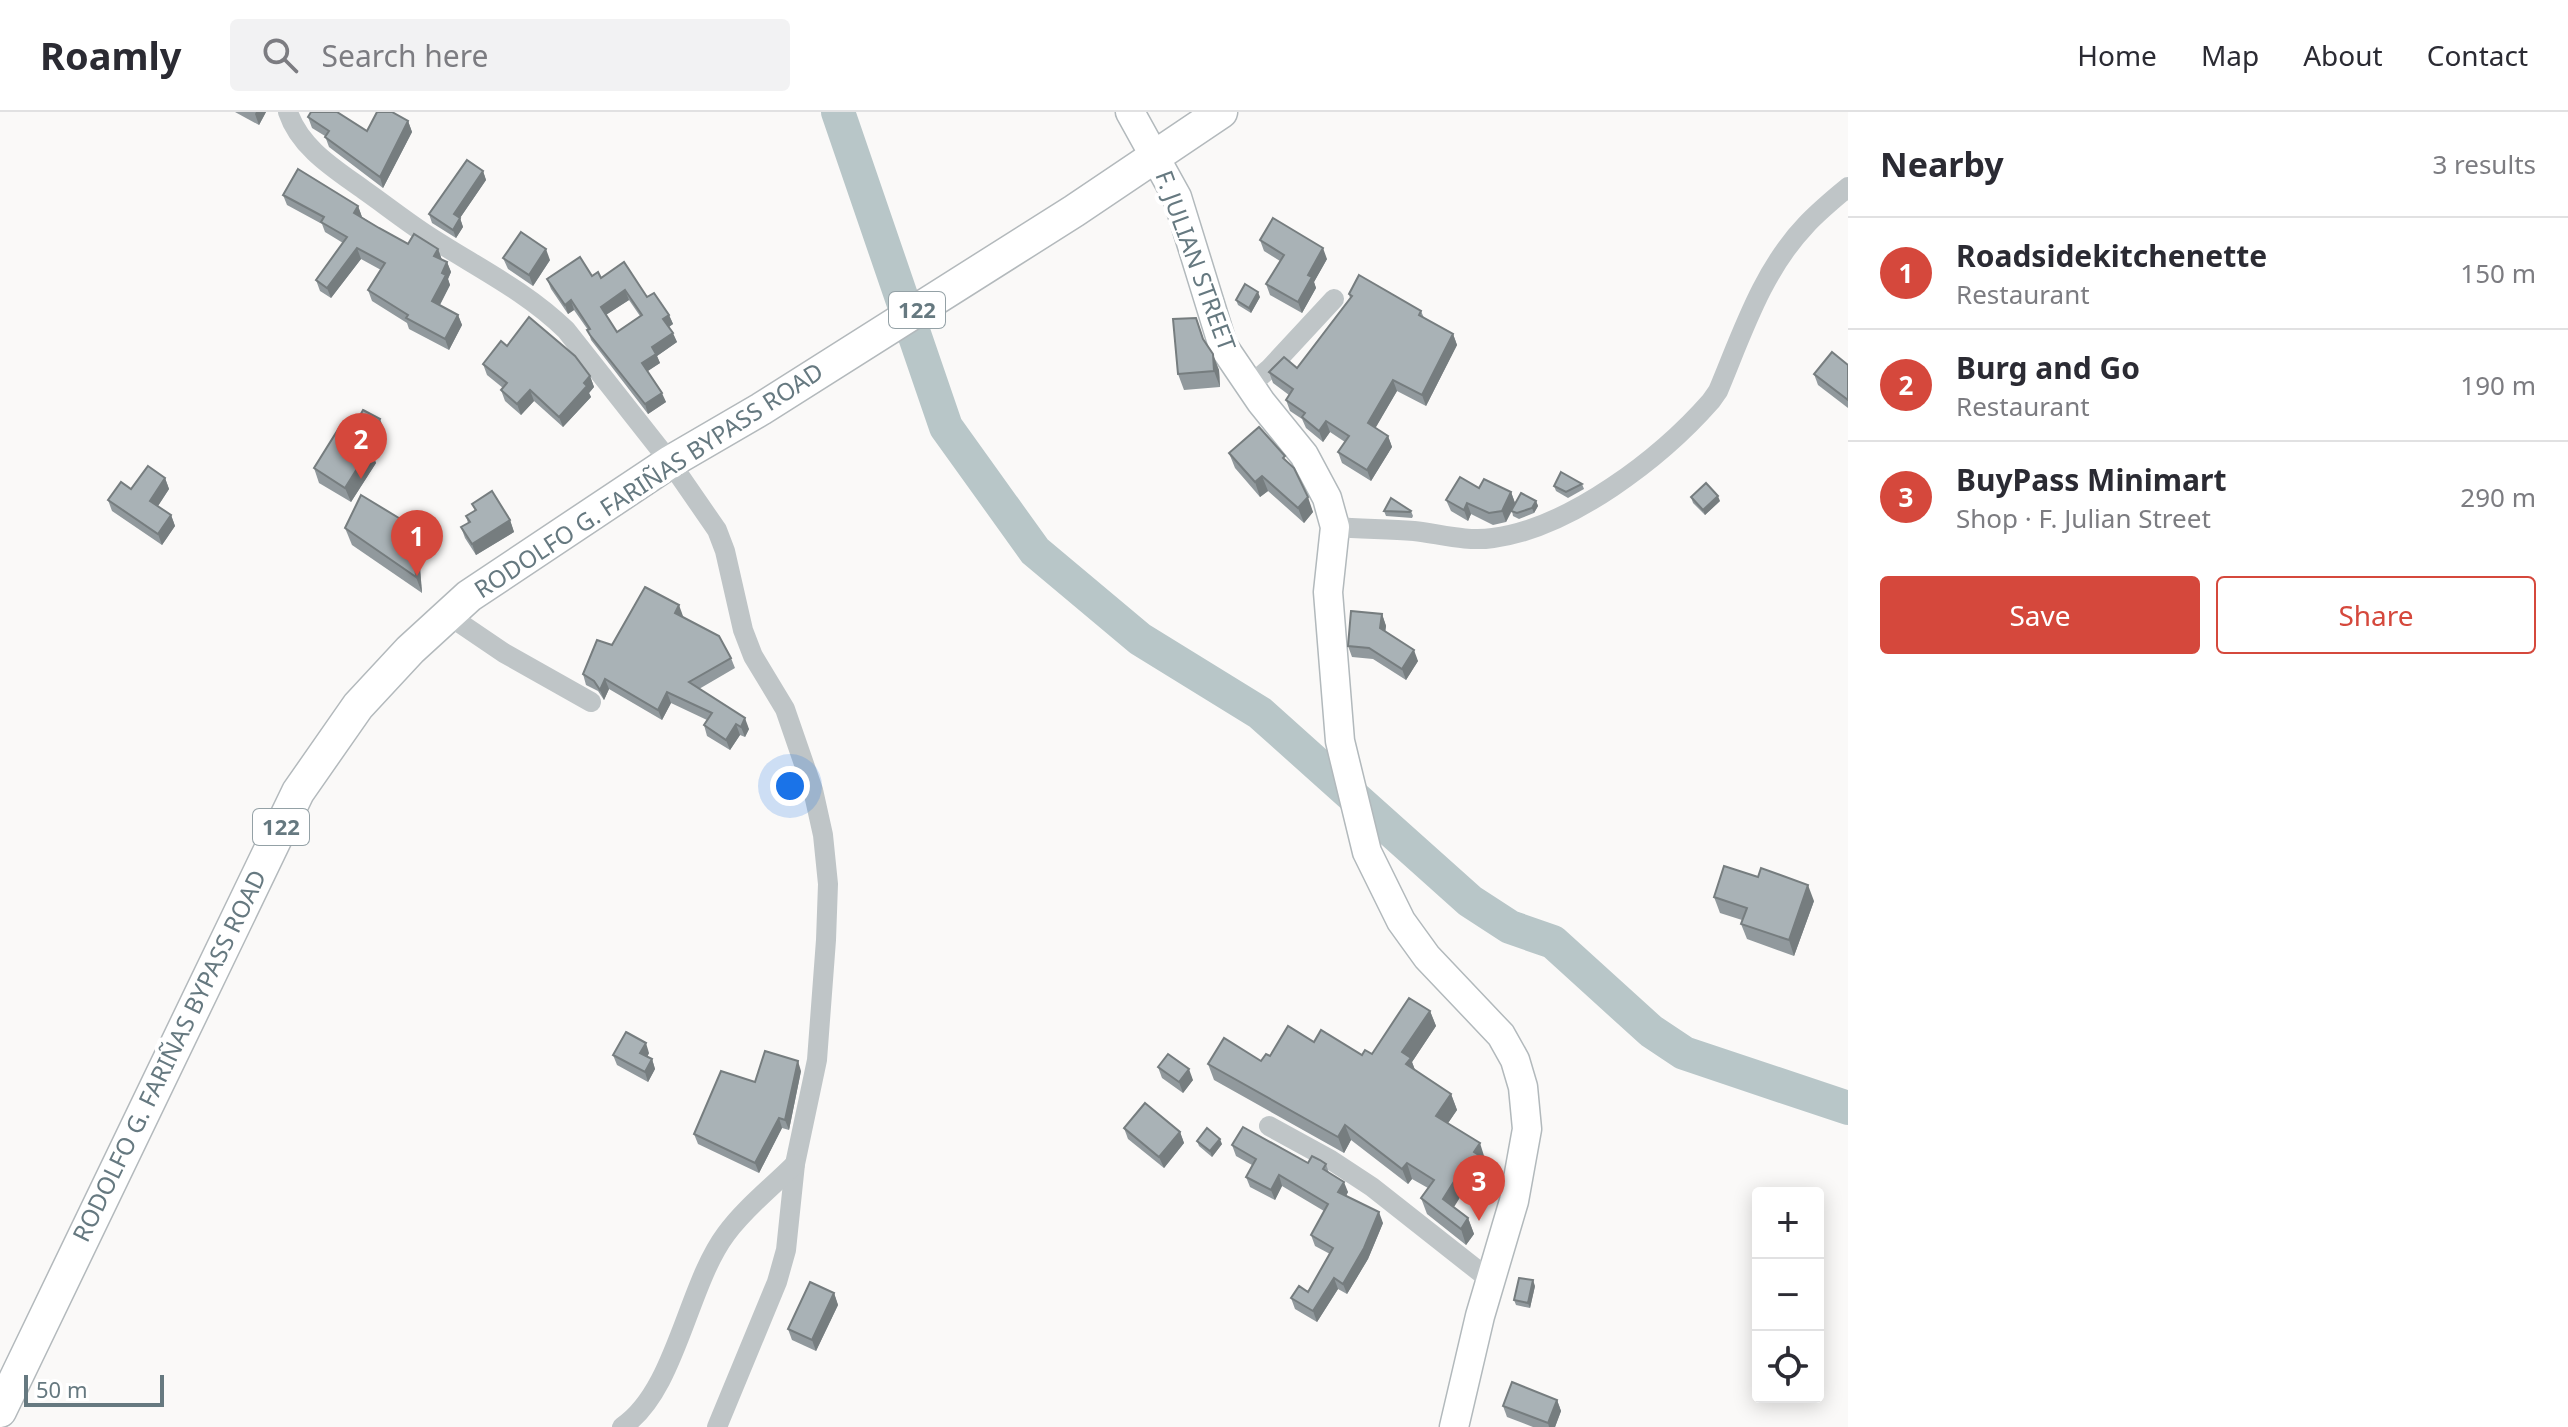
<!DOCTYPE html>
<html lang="en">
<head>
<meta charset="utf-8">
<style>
	body { margin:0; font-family:"Noto Sans",sans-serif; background:#f2f2f3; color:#2b2b33 }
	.controls { position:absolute; right:24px; bottom:24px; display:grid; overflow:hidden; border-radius:8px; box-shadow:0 4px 20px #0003 }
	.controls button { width:72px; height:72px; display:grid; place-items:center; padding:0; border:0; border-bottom:2px solid #e1e1e2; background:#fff; color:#2b2b33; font:40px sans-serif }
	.scale { position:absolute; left:24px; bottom:20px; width:140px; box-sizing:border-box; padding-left:8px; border:4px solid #667980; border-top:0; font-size:22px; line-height:28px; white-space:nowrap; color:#667980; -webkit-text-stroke:6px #fff; paint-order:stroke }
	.you { position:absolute; left:790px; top:674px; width:28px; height:28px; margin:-20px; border:6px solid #fff; border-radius:50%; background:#1a73e8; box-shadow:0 0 0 12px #1a73e833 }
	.badge { display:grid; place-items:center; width:52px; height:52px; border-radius:50%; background:#d5483c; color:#fff; font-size:26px; font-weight:700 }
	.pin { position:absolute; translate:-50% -66px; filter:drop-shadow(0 2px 4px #0008) }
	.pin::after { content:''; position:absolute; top:42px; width:28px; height:24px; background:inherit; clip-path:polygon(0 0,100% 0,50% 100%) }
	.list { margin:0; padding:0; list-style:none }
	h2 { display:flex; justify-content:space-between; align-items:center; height:104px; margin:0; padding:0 32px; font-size:34px }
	h2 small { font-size:26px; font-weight:400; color:#7c7c81 }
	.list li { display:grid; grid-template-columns:52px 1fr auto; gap:24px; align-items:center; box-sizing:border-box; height:112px; padding:0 32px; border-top:2px solid #e1e1e2 }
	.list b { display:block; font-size:30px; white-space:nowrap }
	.list p { margin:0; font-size:26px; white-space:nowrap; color:#7c7c81 }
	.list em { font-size:26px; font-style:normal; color:#7c7c81 }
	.actions { display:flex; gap:16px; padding:24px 32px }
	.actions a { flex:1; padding:18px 0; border:2px solid #d5483c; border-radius:8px; text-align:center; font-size:28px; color:#d5483c }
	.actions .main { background:#d5483c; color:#fff }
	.icon { flex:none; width:44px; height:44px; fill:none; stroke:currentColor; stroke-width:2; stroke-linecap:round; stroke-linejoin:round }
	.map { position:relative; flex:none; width:1848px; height:1315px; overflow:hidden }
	header { display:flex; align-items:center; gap:48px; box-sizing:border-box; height:112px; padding:0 40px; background:#fff; border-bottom:2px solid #e1e1e2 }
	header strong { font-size:38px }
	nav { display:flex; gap:44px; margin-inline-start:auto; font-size:28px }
	.search { width:560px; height:72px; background:#f2f2f3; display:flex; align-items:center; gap:20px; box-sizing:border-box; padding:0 28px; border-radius:8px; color:#7c7c81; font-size:30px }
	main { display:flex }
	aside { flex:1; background:#fff }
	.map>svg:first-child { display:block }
</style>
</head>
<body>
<header>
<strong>Roamly</strong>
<div class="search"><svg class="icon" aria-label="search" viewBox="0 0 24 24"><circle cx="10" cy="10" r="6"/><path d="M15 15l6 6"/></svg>Search here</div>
<nav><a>Home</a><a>Map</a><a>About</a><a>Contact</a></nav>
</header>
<main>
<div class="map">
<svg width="1848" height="1315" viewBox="0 0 1848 1315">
	<rect width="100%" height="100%" fill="#faf9f8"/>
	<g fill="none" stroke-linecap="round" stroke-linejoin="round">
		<path stroke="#b8c6c8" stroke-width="34" d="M838,0l108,315 89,124 105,88 120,74 210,188 40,26 43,15 98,89 33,22 164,55"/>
		<defs>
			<path id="secondary" d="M1130,0l47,85 46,149 38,56 43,53 23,43 8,29 -7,65 12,149 27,111 34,69 26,36 74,78 14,25 8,27 4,42 -13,72 -34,115 -26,111"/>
			<path id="primary" d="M0,1299l298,-619 60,-86 52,-56 59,-54 201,-134 91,-53 313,-198 147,-99"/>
		</defs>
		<use href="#secondary" stroke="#b2b9bc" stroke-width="31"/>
		<use href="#primary" stroke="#b3b9bc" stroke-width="35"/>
		<g stroke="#bfc5c7" stroke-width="20">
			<path d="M288,0c12,36 47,57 76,78 20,14 39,29 60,43 48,32 100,56 142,97l104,132 47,68 8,21 18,79 10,26 32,53 28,81 10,45 5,49 -2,56 -9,120 -22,104 -9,86 -9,32 -60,145"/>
			<path d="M1249,274l21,-18 64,-69"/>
			<path d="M1335,415c26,2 53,2 79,4 26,3 52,11 79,7 77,-10 168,-80 218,-137l7,-10c24,-57 44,-120 88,-166 13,-14 28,-26 42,-38"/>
			<path d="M448,503l56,38 87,49"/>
			<path d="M1269,1014l62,34 41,27 118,93"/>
			<path d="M622,1315c54,-36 65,-141 104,-193 19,-26 46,-47 69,-70"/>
		</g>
		<use href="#secondary" stroke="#fff" stroke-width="28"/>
		<use href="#primary" stroke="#fff" stroke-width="32"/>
	</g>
	<g fill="#91999d" fill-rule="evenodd">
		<path d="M235,0h31l-7,13z"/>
		<path d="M308,5l59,14 41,-10 4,11 -29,56 -54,-41 -4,-11 -13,-8z"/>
		<path d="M483,59l3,9 -26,38 3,9 -7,11 -24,-15 -3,-9z"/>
		<path d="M283,83l75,11 4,11 17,11 29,16 30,5 4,11 5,2 4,10 -3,7 2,6 -10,20 18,10 4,10 -13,25 -40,-21 -2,-6 -35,-22 -4,-11 13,-20 -20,-11 -30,39 -11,-7 -4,-11 27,-37 -18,-11 -3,-8 -35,-19z"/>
		<path d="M1260,128l67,19 -13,23 2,6 -14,25 -32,-18 -4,-11 14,-23 -16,-10z"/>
		<path d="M503,146l47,2 -17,26 -25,-17z"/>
		<path d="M592,164l55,21 22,18 4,9 -4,3 8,15 -20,14 3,7 -13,8 19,31 -18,12 -57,-74 -3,-10 -14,-20 -6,4 -17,-25 -4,-10zM629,188l11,16 -23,16 -11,-17z"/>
		<path d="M1349,182l72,17 3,7 29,16 4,11 -31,61 -29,-15 -22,37 13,8 4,11 -21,34 -29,-18 -4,-11 7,-10 -15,-10 -7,10 -17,-14 -4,-9 -12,-8 -4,-11 3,-5 -16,-12 -4,-11 28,-4 53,-70z"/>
		<path d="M1260,185l-9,16 -13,-8 -2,-5z"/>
		<path d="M1203,228l16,30 1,17 -36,3 -6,-16z"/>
		<path d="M507,234l83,30 4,11 -5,6 2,4 -28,30 -29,-26 -13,14 -16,-14 -4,-11 2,-2 -16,-13 -4,-11z"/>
		<path d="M1848,253v43l-30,-23 -4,-11z"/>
		<path d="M386,322l-13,22 3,7 -25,39 -32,-19 -5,-15 35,-33z"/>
		<path d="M1229,341l58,9 26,50 -9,11 -36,-32 -8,6 -25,-29z"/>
		<path d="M165,366l4,11 -11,17 13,9 4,11 -13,19 -50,-34 -4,-11 23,-11z"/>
		<path d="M1582,372l2,5 -16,9 -12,-7 -2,-5z"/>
		<path d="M1479,376l32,4 4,11 21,-2 2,5 -4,7 -15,6 -6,-3 -1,-5 -6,11 -13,3 -22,-11 -3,7 -17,-10 -5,-11z"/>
		<path d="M1691,385l29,4 -15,14 -12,-12z"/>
		<path d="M472,392l38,16 4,12 -38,23 -11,-17 -4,-11 7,-4 -2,-7 9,-5z"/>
		<path d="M1384,399h27l2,5 -1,2 -26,-2z"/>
		<path d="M412,414l6,17 4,50 -70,-48 -7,-17z"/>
		<path d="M1382,502l4,12 -1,6 33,29 -12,19 -33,-21 -21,-2 -4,-11z"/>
		<path d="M683,504l-1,1 49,41 4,10 -36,21 50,40 -4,8 -5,-2 -10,15 -23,-14 -3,-11 3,-5 -36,-17 -9,17 -53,-31 -5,11 -6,-9 -12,-6 -3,-11 29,-29z"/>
		<path d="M1714,785l100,4 -20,55 -47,-17 -6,-15 1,-4 -22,-7z"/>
		<path d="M1430,899l6,15 -24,36 3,8 36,24 6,16 -9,13 38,37 6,15 -8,13 -13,-8 -18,27 15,11 6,16 -8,11 -39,-31 -6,-16 7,-10 -16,-9 -4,5 -57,-44 -7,13 -130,-73 -6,-16 53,-3 53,-19 48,13 10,-1z"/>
		<path d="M649,941l-2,4 5,2 3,10 -7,13 -31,-17 -4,-10z"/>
		<path d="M1158,955l35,13 -10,13 -21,-15z"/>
		<path d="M801,959l-12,59 -7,-2 -23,45 -61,-29 -4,-10 61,-52z"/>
		<path d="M1124,1016l56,4 4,11 -20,25 -36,-29z"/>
		<path d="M1197,1029l25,3 -10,13 -13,-11z"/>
		<path d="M1232,1033l76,18 18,1 3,9 19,19 -2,4 37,27 -15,36 -21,35 -9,-5 -21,33 -22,-13 -4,-11 17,-6 22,-38 -15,-8 -4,-11 13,-24 -42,-25 -7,14 -25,-13 -4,-10 6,-12 -16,-9z"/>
		<path d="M1535,1174l-5,22 -14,-3 -2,-5z"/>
		<path d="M834,1181l4,12 -22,46 -24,-11 -4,-11z"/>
		<path d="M1557,1288l4,11 -6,16h-22l-26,-10 -4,-11z"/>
	</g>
	<g fill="#767d7f">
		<path d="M256,0h10l-7,13 -4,-11z"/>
		<path d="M408,9l4,11 -29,56 -3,-11z"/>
		<path d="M483,59l3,9 -26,38 3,9 -7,11 -3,-8 1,-16z"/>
		<path d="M358,94l4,11 -8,-4z"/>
		<path d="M357,136l4,11 -30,39 -4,-10z"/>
		<path d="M1323,136l4,11 -13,23 2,6 -14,25 -4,-11 10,-27z"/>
		<path d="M438,137l4,11 -8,-4z"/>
		<path d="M546,137l4,11 -17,26 -4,-11z"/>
		<path d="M447,150l4,10 -3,7 2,6 -14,27 -4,-11z"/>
		<path d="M625,178l4,10 -25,16 -3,-9z"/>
		<path d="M1258,180l2,5 -9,16 -2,-5z"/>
		<path d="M571,188l3,10 -6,4 -3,-9z"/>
		<path d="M458,203l4,10 -13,25 -4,-11z"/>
		<path d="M669,203l4,9 -6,4 -4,-9z"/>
		<path d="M673,221l4,9 -20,14 3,7 -15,10 -3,-10 10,-16z"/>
		<path d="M1453,222l4,11 -31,61 -4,-11z"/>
		<path d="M1213,242l6,16 1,17 -6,-16z"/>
		<path d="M590,264l4,11 -5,6 2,4 -28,30 -4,-10z"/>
		<path d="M1393,268l4,11 -25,43 -4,-11z"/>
		<path d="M530,278l4,11 -13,14 -4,-11z"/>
		<path d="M662,281l4,9 -18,12 -3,-10z"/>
		<path d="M380,307l6,15 -13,22 3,7 -25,39 -6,-14 21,-43z"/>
		<path d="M1326,309l4,11 -7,10 -4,-11z"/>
		<path d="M1388,324l4,11 -21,34 -4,-11z"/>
		<path d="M1262,364l6,15 -8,6 -5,-15z"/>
		<path d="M165,366l4,11 -15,23 -4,-11z"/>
		<path d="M1511,380l4,11 -9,19 -4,-11z"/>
		<path d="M1718,384l2,5 -15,14 -2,-5z"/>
		<path d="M1308,385l5,15 -9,11 -6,-15z"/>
		<path d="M1536,389l2,5 -4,7 -2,-5z"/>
		<path d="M1467,391l4,11 -3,7 -4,-11z"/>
		<path d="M171,403l4,11 -13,19 -4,-11z"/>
		<path d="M510,408l4,12 -38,23 -4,-11z"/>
		<path d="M412,414l6,17 4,50 -6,-16z"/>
		<path d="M679,493l4,11 -4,7 -4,-10z"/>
		<path d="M1382,502l4,12 -2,14 -4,-12z"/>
		<path d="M1414,538l4,11 -12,19 -4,-11z"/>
		<path d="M605,567l4,10 -5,11 -4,-10z"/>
		<path d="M667,580l4,11 -9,17 -4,-10z"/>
		<path d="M745,606l4,11 -4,8 -4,-10z"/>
		<path d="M736,612l4,11 -10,15 -4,-10z"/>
		<path d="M1808,773l6,16 -20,55 -5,-16z"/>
		<path d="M1430,899l6,15 -24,36 4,11 -4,7 -10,-28z"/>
		<path d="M646,931l3,10 -5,10 -4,-10z"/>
		<path d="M652,947l3,10 -7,13 -3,-10z"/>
		<path d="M798,949l3,10 -12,59 -4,-10z"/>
		<path d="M1189,957l4,11 -10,13 -4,-11z"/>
		<path d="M1451,982l6,16 -15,22 -6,-16z"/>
		<path d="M779,1006l3,10 -23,45 -4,-10z"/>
		<path d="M1345,1013l6,15 -7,13 -6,-16z"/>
		<path d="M1180,1020l4,11 -20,25 -5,-11z"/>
		<path d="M1220,1027l2,5 -10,13 -2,-6z"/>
		<path d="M1480,1031l5,16 -11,-7z"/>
		<path d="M1486,1048l6,15 -8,13 -6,-16z"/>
		<path d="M1407,1051l5,16 -4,5 -6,-15z"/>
		<path d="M1465,1052l6,16 -22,35 -6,-16z"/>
		<path d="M1279,1063l3,11 -7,14 -4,-10z"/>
		<path d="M1344,1070l4,10 -6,11 -4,-11z"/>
		<path d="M1379,1100l4,11 -15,36 -21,35 -4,-10z"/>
		<path d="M1468,1106l6,16 -8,11 -5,-16z"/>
		<path d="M1334,1166l4,11 -21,33 -4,-11z"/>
		<path d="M1533,1168l2,6 -5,22 -2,-5z"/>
		<path d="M834,1181l4,12 -22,46 -4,-11z"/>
		<path d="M1557,1288l4,11 -6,16h-6l-1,-4z"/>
	</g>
	<g fill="#a9b2b6" stroke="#767d7f" stroke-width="2" fill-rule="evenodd">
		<path d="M311,0h26l30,19 10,-19h15l16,9 -28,56 -55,-40 4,-6 -21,-14z"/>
		<path d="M467,48l16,11 -29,43 6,4 -7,12 -24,-16z"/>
		<path d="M298,57l60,37 -4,7 25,15 29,16 6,-10 24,15 -4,7 13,6 -5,11 4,2 -14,26 26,14 -13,24 -39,-21 2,-3 -40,-25 17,-27 -28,-15 -30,40 -11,-8 31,-43 -26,-15 3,-5 -41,-22z"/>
		<path d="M1273,106l50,30 -15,27 4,2 -14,25 -32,-18 18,-29 -24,-15z"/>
		<path d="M521,120l25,17 -17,26 -26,-17z"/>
		<path d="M580,145l12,19 6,-4 3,6 23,-16 23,35 7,-4 15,22 -6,4 10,14 -21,14 4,7 -14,9 20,30 -17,11 -55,-69 -3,-5 3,-1 -19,-29 -6,5 -18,-26zM625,178l17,25 -25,17 -16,-25z"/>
		<path d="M1359,163l62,36 -2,4 34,19 -31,61 -29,-15 -25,43 20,13 -21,34 -29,-18 11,-16 -23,-15 -7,10 -17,-14 3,-4 -19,-13 7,-11 -24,-17 15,-15 13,11 55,-72 -3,-2z"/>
		<path d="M1245,172l13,8 -9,16 -13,-8z"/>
		<path d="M529,205l46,39 15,20 -6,7 3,3 -28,31 -29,-27 -13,14 -16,-14 6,-7 -24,-19 18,-23 6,5z"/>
		<path d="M1196,206l7,21 10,15 1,17 -36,3 -5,-55z"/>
		<path d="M1832,240l16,13v35l-34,-26z"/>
		<path d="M363,298l17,9 -14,26 4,3 -25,40 -31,-20 25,-40 10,7z"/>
		<path d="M1259,315l26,29 -2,2 11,10 14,29 -10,11 -36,-32 -7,6 -26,-29z"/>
		<path d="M148,354l17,12 -15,23 21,14 -13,19 -50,-34 13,-18 10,7z"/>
		<path d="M1561,360l21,12 -16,8 -12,-6z"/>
		<path d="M1460,365l19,11 5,-9 27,13 -9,19 -13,2 -22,-10 -3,7 -18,-10z"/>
		<path d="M1706,371l12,13 -15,14 -12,-13z"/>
		<path d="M492,379l18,29 -38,24 -11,-17 9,-5 -4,-6 10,-6 -4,-6z"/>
		<path d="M1521,381l15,8 -4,7 -15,5 -6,-2z"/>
		<path d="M361,383l51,31 4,51 -71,-49z"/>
		<path d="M1391,386l20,13 -1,1 -26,-1z"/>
		<path d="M645,475l34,18 -4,8 44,23 12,22 -42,24 56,36 -4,9 -5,-3 -10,16 -22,-15 8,-12 -45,-21 -9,18 -53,-31 -5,11 -6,-9 -11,-7 14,-34 15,5z"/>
		<path d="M1351,499l31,3 -2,14 34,22 -12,19 -33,-21 -21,-2z"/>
		<path d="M1724,754l34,11 3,-9 47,17 -19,55 -48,-16 6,-16 -33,-11z"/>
		<path d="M1409,886l21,13 -28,41 9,6 -5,6 45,30 -15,22 44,27 -6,9 12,8 -8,12 -13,-8 -22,35 25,19 -7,11 -40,-31 13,-18 -27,-17 -5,6 -57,-44 -7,12 -130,-73 16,-26 37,23 5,-7 4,2 18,-30 26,16 7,-12 41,25 3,-5 7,4z"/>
		<path d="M626,920l20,11 -6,10 12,6 -7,13 -32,-17z"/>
		<path d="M765,939l33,10 -13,59 -6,-2 -24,45 -61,-29 27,-63 34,11z"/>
		<path d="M1168,942l21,15 -10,13 -21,-15z"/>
		<path d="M1145,991l35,29 -21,25 -35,-29z"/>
		<path d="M1243,1015l65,36 4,-7 8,4 6,4 -3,5 21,13 -6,10 41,20 -15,36 -21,36 -9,-6 -21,33 -22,-13 8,-12 9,6 25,-44 -22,-13 17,-31 -49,-29 -8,15 -25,-13 10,-18 -24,-14z"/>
		<path d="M1207,1016l13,11 -10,12 -13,-10z"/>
		<path d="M1519,1166l14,2 -5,23 -14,-3z"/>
		<path d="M810,1170l24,11 -22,47 -24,-11z"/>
		<path d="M1512,1270l45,18 -9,23 -45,-17z"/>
	</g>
	<g text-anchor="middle" stroke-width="8" stroke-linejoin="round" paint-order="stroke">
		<g fill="#fff" stroke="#94a1a6" stroke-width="2">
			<rect x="889" y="180" width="56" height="36" rx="6"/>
			<rect x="253" y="697" width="56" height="36" rx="6"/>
		</g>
		<g font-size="22" font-weight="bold" fill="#667980">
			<text x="917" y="206">122</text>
			<text x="281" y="723">122</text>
		</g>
		<g font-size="24" fill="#667980" stroke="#fff">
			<text transform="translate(1195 149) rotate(70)" y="8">F. JULIAN STREET</text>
			<text transform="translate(649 369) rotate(-33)" y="8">RODOLFO G. FARIÑAS BYPASS ROAD</text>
			<text transform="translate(170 944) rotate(-64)" y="8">RODOLFO G. FARIÑAS BYPASS ROAD</text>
		</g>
	</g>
</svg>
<div class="controls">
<button>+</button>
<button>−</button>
<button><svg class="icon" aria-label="locate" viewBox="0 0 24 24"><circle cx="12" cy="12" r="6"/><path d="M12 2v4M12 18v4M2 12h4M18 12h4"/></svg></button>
</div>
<div class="scale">50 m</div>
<div class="you"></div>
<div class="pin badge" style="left:417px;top:464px">1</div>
<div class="pin badge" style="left:361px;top:367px">2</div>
<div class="pin badge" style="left:1479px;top:1109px">3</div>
</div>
<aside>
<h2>Nearby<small>3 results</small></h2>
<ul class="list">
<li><span class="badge">1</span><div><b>Roadsidekitchenette</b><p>Restaurant</p></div><em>150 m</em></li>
<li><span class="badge">2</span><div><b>Burg and Go</b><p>Restaurant</p></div><em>190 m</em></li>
<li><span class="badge">3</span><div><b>BuyPass Minimart</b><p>Shop · F. Julian Street</p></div><em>290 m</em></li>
</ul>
<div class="actions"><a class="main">Save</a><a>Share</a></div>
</aside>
</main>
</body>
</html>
